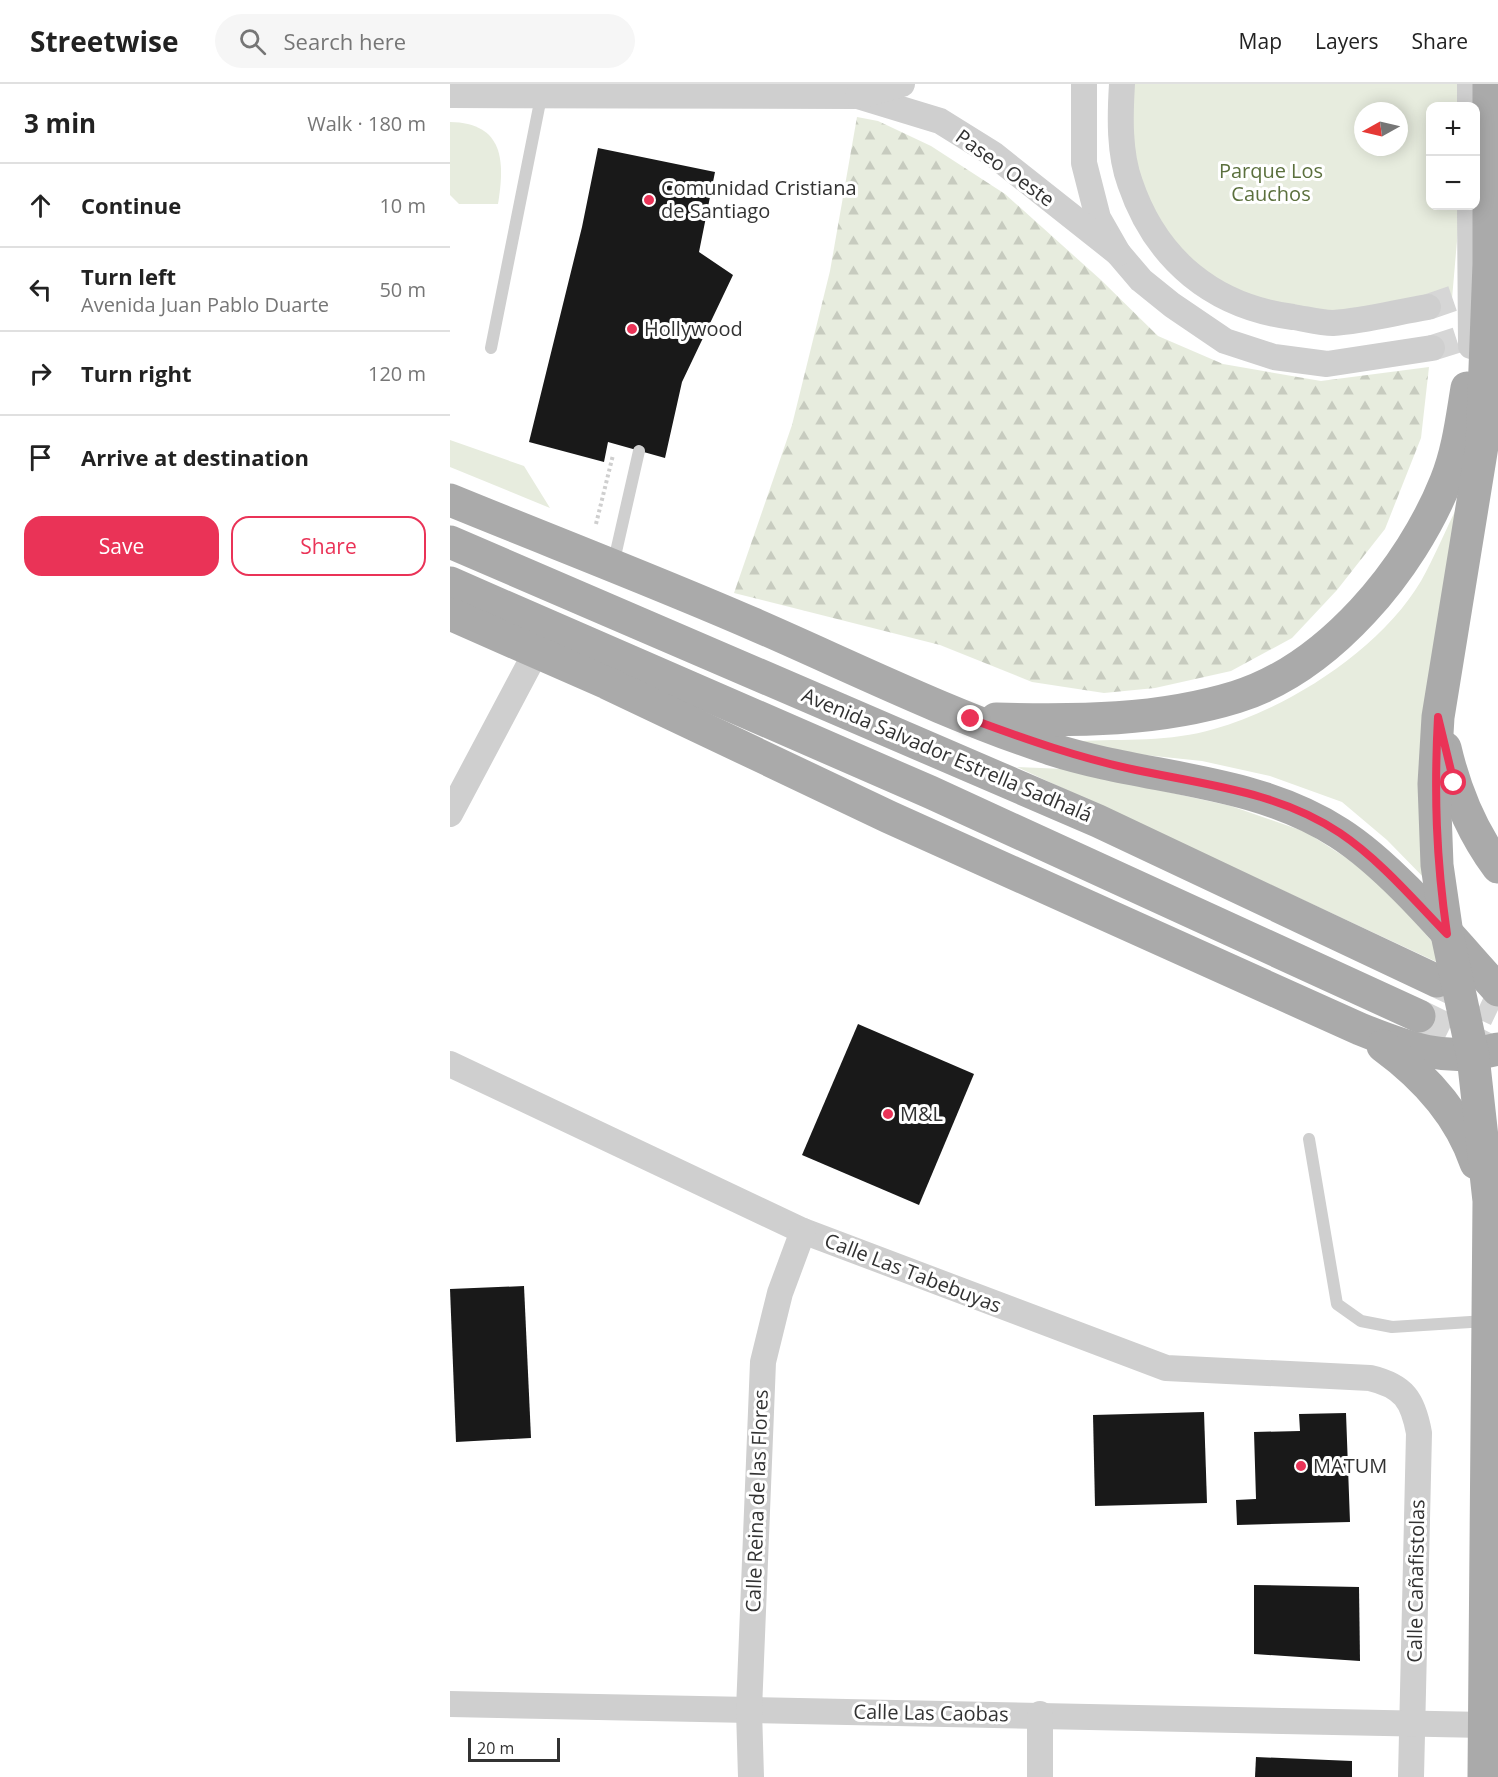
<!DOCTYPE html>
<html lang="en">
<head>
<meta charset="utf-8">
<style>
	body { margin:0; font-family:"Open Sans",sans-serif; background:#f6f6f6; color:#222 }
	.controls { position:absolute; right:18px; top:18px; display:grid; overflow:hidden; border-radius:12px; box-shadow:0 3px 15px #0003 }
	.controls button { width:54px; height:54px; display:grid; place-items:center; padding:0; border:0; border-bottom:2px solid #e0e0e0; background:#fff; color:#222; font:30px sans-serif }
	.compass { position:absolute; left:904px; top:18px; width:54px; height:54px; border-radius:50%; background:#fff; box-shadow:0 3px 15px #0003; rotate:262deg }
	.scale { position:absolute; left:18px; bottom:15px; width:92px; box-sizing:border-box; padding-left:6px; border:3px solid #323232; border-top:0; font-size:16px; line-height:21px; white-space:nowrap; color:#323232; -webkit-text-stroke:4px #fff; paint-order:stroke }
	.stop { position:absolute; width:18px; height:18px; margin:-14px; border:4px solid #ea3357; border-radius:50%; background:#fff }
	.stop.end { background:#ea3357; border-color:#fff; box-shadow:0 2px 6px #0008 }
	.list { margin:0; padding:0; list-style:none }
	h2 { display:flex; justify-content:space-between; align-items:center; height:78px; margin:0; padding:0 24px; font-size:26px }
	h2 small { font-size:20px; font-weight:400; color:#767676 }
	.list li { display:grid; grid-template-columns:39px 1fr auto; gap:18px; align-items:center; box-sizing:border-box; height:84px; padding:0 24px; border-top:2px solid #e0e0e0 }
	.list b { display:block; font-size:22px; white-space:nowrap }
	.list p { margin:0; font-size:20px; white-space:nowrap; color:#767676 }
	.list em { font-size:20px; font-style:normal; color:#767676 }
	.actions { display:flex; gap:12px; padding:18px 24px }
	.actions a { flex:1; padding:14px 0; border:2px solid #ea3357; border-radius:18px; text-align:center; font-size:21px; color:#ea3357 }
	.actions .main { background:#ea3357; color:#fff }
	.icon { flex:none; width:33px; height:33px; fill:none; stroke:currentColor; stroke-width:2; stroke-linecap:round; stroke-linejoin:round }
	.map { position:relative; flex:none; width:1048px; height:1693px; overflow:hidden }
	header { display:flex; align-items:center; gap:36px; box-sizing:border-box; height:84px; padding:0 30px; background:#fff; border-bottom:2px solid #e0e0e0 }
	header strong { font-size:28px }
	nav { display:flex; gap:33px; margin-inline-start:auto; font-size:21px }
	.search { width:420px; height:54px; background:#f6f6f6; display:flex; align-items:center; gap:15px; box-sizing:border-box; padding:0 21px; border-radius:33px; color:#767676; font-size:22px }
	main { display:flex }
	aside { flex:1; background:#fff }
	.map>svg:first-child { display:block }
</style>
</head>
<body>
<header>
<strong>Streetwise</strong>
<div class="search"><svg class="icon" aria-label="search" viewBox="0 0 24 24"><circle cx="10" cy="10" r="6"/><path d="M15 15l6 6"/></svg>Search here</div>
<nav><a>Map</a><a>Layers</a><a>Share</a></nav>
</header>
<main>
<aside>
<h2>3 min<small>Walk · 180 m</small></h2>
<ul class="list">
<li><svg class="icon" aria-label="ahead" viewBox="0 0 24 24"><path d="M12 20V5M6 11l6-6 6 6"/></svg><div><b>Continue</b></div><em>10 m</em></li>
<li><svg class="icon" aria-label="left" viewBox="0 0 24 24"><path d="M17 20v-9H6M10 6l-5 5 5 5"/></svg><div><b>Turn left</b><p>Avenida Juan Pablo Duarte</p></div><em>50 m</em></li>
<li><svg class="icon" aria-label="right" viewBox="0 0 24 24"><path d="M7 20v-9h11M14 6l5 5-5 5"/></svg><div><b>Turn right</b></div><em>120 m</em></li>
<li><svg class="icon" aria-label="arrive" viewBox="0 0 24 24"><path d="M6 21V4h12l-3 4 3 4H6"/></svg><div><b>Arrive at destination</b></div></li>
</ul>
<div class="actions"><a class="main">Save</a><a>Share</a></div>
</aside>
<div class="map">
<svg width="1048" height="1693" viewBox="0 0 1048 1693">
	<defs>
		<pattern id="forest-firs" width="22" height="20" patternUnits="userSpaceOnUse" patternTransform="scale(1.5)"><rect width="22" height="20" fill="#e7ecde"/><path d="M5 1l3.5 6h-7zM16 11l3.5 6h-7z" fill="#c7cbbf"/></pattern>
	</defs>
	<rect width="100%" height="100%" fill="#fff"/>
	<g fill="#e7ecde" fill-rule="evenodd">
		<path d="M672,0h347l-2,22h-37v100h30l-8,93 -24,8 -95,16 -142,-47 -61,-93zM913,27h36v36h-36z"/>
		<path d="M0,38c54,1 55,39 48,82h-39l-9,-9z"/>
		<path d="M0,356l74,26 26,42 -100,-41z"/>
		<path d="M1009,419l-28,382 -44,-45 -45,-38 -72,-26 -68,-15 -86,-9 -38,-11c45,-2 93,1 136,-12 75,-21 167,-80 207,-148 14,-25 25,-52 38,-78z"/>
		<path d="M567,683l47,2 167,37 75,26 42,27 35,27 61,69 -3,9z"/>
	</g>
	<path fill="url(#forest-firs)" d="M407,33l21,4 53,25 74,48 96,86 57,56 65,28 98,17 108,-14 -8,71 -36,91 -48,61 -45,48 -61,33 -76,17 -51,5 -72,-11 -92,-37 -206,-52 58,-168 38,-154z"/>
	<g fill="#191919">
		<path d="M148,64l117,24 -16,80 34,23 -51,107 -17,76 -57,-16 -4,20 -75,-20 53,-215z"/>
		<path d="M408,940l116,50 -55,131 -117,-50z"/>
		<path d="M74,1202l7,152 -75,4 -6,-153z"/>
		<path d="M754,1328l3,91 -112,3 -2,-91z"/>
		<path d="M896,1329l4,109 -113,3 -1,-25 20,-1 -2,-67 46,-1 -1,-17z"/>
		<path d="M804,1501l105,2 1,74 -106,-7z"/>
		<path d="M806,1673l96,4v16h-97z"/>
	</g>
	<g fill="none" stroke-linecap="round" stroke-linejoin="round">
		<g stroke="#d6d6d6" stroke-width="26" stroke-dasharray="26 13" stroke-linecap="butt">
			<path d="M978,223l61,-21"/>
			<path d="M982,264l59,-19"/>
		</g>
		<g stroke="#d6d6d6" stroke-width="33" stroke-dasharray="33 16" stroke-linecap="butt">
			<path d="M987,897l61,29"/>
			<path d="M969,932l71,35"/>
		</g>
		<path stroke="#cfcfcf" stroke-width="4" stroke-dasharray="3 3" stroke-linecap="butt" d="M146,440l17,-69"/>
		<g stroke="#cfcfcf" stroke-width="12">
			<path d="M41,264l50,-251"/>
			<path d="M163,481l26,-114"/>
			<path d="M859,1055l28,165 24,17 31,6 94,-6"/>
		</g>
		<g stroke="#cfcfcf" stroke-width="26">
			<path d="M634,0v79l14,55 20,35 23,27 31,25 53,36 49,16 53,7 105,-16"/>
			<path d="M672,0c-2,32 -3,69 8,99 26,77 84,124 163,134 13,2 27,6 40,6 32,-2 64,-11 95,-16"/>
			<path d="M1020,0v22"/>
			<path d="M0,11l408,1 82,25 53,33 125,99"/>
			<path d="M408,12l44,-12"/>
			<path d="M1020,122l1,140"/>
			<path d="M0,730l86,-162"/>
			<path d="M0,980l353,167 363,137 204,10c34,8 43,22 49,55l-8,344"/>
			<path d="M0,1620l1035,21"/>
			<path d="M590,1630v63"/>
			<path d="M301,1693l-2,-67 14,-348 17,-69 23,-62"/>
		</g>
		<g stroke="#aaa" stroke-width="33">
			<path d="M0,416c100,41 202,80 301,123 99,43 197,92 300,126 96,31 201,28 288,84 55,35 114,108 159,157"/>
			<path d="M0,458l648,279 339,160"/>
			<path d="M0,499l480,209 489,224"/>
			<path d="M0,530l157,69 282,134 471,212c47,19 86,34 138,20"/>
			<path d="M546,635c81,2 162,2 240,-22 93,-29 175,-128 210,-216 12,-29 16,-63 21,-93"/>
			<path d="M995,664c10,43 27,84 53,119"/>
			<path d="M933,962c41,30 76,67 93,117"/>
			<path d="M1034,1693l5,-576 -16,-145 -26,-122 -10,-69 -3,-81 4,-67 44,-271 7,-182v-180"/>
		</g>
	</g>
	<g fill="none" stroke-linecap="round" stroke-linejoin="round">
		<path stroke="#ea3357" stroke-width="8" d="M521,635c54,20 108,39 165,51 71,15 143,22 204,63 40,27 73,66 107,101 -11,-76 -13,-141 -9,-217l16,66"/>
	</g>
	<g fill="#ea3357" stroke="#fff" stroke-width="2">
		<circle cx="199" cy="116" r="6"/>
		<circle cx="182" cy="245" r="6"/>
		<circle cx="438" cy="1030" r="6"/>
		<circle cx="851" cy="1382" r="6"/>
	</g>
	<g text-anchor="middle" stroke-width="6" stroke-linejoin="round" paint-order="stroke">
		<g font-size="20" fill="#323232" stroke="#fff">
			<text transform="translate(555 84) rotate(36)" y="7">Paseo Oeste</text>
			<text transform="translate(497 671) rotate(23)" y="7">Avenida Salvador Estrella Sadhalá</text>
			<text transform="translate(463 1189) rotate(21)" y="7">Calle Las Tabebuyas</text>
			<text transform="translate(307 1417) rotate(-88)" y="7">Calle Reina de las Flores</text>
			<text transform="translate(966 1497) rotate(-89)" y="7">Calle Cañafistolas</text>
			<text transform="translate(481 1629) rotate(1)" y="7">Calle Las Caobas</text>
		</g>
		<g font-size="20" fill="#5b703d" stroke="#fff">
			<text x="821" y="94">Parque Los<tspan x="821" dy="23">Cauchos</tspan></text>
		</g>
		<g font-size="20" fill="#323232" stroke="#fff" text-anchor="start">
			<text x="211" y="111">Comunidad Cristiana<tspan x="211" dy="23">de Santiago</tspan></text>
			<text x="194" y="252">Hollywood</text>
			<text x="450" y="1037">M&amp;L</text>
			<text x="863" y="1389">MATUM</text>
		</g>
	</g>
</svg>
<div class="controls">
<button>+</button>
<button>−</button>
</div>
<svg class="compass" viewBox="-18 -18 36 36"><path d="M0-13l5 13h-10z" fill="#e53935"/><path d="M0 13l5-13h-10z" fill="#767676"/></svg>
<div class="scale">20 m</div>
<div class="stop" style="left:1004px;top:699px"></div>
<div class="stop end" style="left:521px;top:635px"></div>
</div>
</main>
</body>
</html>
